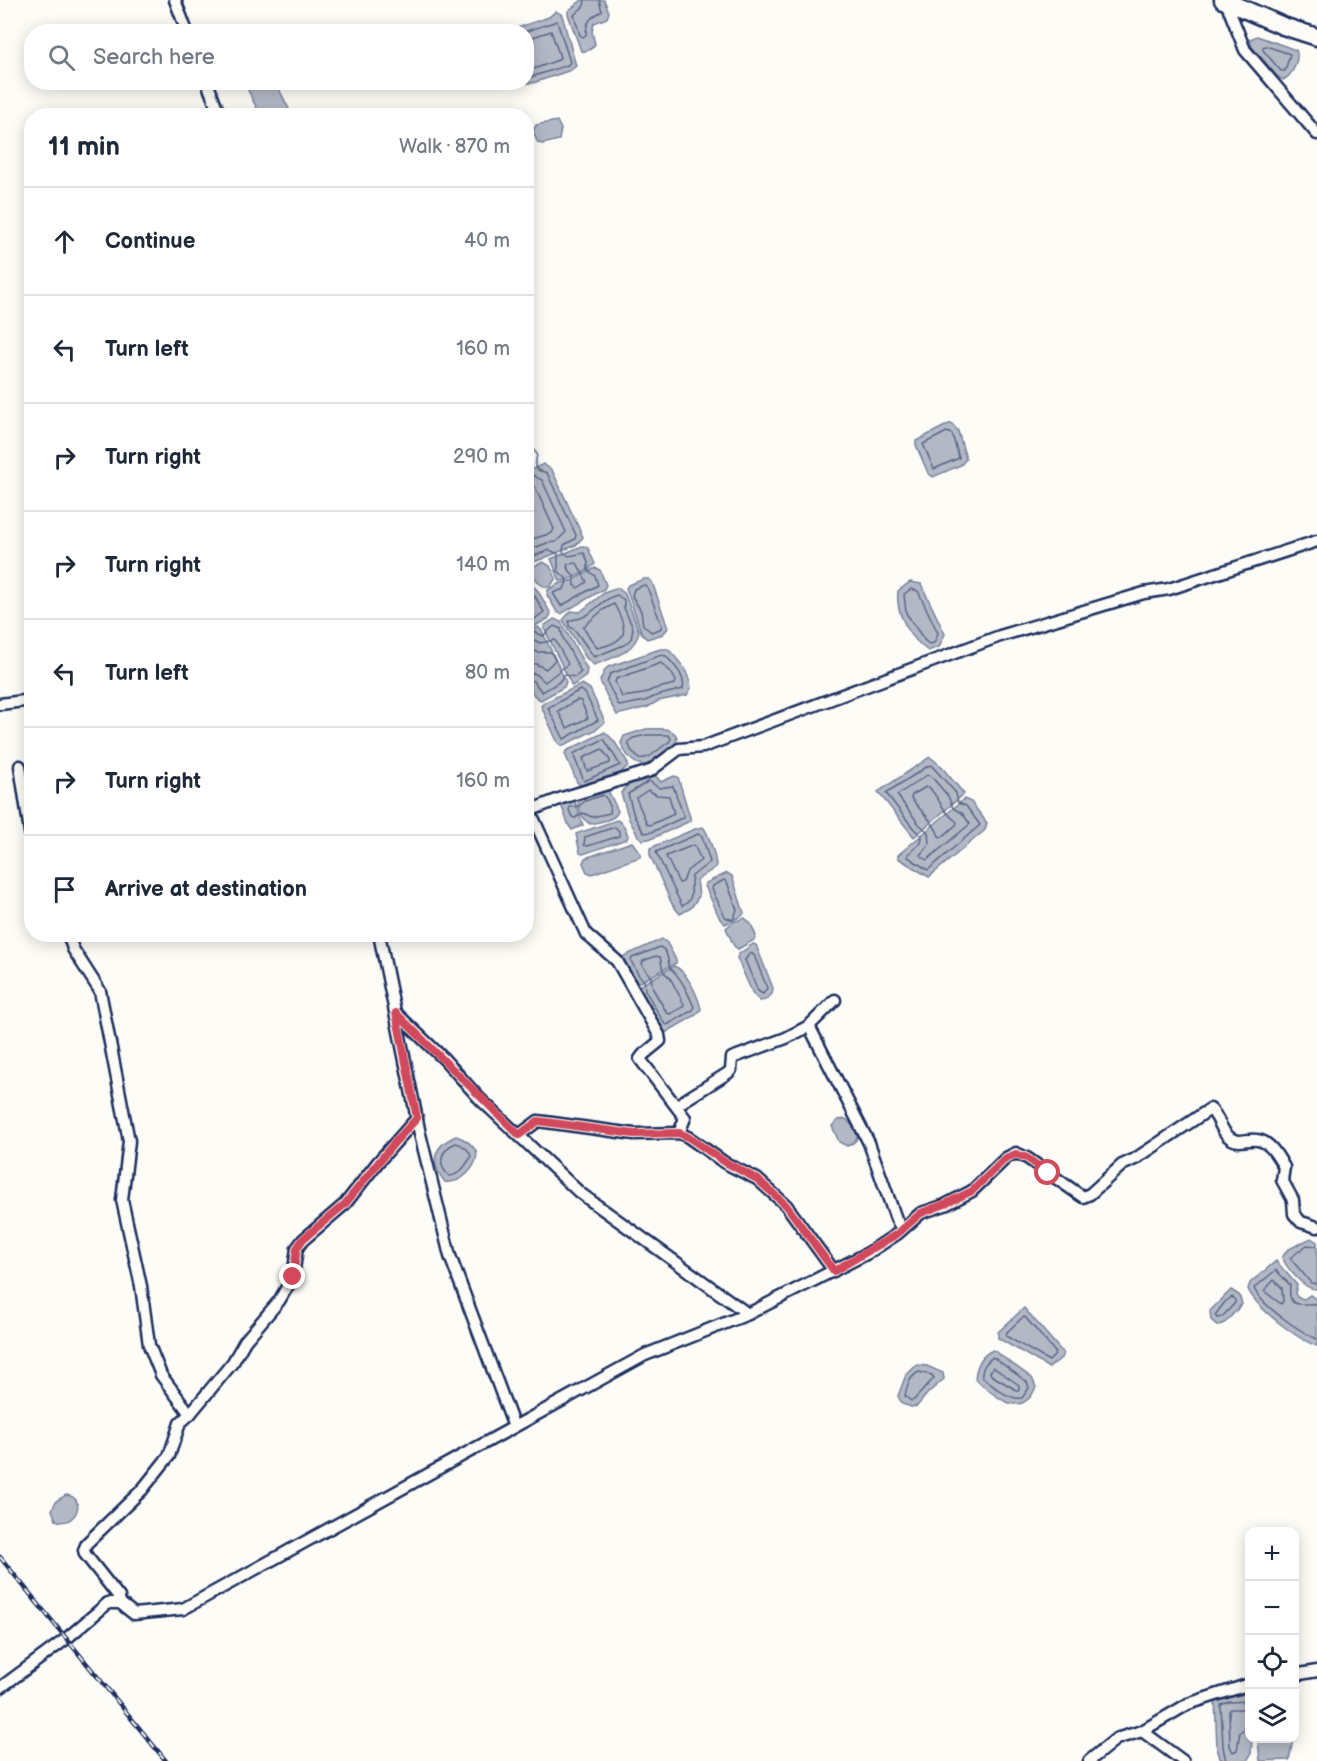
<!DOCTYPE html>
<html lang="en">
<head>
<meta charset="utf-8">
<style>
	body { margin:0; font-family:"Balsamiq Sans",sans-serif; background:#f2f2f3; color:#1f2937 }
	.controls { position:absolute; right:18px; bottom:18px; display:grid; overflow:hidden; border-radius:12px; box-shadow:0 3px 15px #0003 }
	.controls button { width:54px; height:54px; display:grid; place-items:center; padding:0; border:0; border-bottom:2px solid #e0e1e3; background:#fff; color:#1f2937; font:30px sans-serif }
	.stop { position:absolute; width:18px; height:18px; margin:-14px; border:4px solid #d1495b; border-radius:50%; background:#fff }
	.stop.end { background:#d1495b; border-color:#fff; box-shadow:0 2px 6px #0008 }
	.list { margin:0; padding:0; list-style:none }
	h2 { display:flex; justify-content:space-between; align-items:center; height:78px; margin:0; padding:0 24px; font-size:26px }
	h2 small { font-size:20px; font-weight:400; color:#747a83 }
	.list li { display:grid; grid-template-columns:39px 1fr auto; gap:18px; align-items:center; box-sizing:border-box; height:108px; padding:0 24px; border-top:2px solid #e0e1e3 }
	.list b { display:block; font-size:22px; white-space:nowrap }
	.list em { font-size:20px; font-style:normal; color:#747a83 }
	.icon { flex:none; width:33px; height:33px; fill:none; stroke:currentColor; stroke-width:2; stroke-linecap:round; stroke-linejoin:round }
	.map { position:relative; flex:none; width:1317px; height:1761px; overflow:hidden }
	.search { position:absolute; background:#fff; box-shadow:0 3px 15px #0003; left:24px; top:24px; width:510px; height:66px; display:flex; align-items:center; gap:15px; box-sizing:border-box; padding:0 21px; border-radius:24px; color:#747a83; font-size:22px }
	.panel { position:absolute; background:#fff; box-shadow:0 3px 15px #0003; left:24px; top:108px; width:510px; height:834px; border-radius:24px }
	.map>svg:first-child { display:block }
</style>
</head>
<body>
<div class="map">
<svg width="1317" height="1761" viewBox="0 0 1317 1761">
	<rect width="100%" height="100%" fill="#fdfcf7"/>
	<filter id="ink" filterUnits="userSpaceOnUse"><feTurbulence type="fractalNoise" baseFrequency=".0167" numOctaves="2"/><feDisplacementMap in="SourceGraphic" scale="12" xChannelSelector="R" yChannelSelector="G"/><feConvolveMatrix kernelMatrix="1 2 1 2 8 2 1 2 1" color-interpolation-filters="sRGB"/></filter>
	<g filter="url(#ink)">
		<g fill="#b3b8c5" stroke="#76819c" stroke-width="1.5">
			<path d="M582,0h22l5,12 -2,6 -13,5 -2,9 3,12c-3,5 -8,8 -14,7l-13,-37v-3z"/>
			<path d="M556,11l6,4 14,51 -5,4 -38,13h-6l-1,-51 -8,-1 1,-4 30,-10z"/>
			<path d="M1257,36l39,14c4,10 -4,26 -13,30l-5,-3 -26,-30 -2,-8z"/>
			<path d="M250,82l26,1 16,32h-32l-14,-29z"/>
			<path d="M557,121l4,8 -2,11 -16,4 -5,-1 -5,-11 3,-7z"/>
			<path d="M949,424h3l6,7 8,28 -5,6 -28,12 -5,-4 -12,-28v-4z"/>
			<path d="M543,464l9,6 31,67 -7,8 -49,20v-93z"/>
			<path d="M582,546l6,2 7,16c-8,8 -25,16 -35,17l-9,-22z"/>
			<path d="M543,562l7,4 6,12 -6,9c-10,1 -16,-9 -18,-17l2,-4z"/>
			<path d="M595,568l5,2 6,15 -2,4 -43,25 -4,-2 -10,-17 1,-5 10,-6 15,-4z"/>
			<path d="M526,579l12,12 13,23 -3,5 -21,11z"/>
			<path d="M644,579h5l3,3 16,46 -5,6 -16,5 -5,-5 -16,-46 2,-3z"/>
			<path d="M910,582l11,2 24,50 -6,13 -11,4c-18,-13 -33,-37 -30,-60z"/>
			<path d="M618,588l7,6 14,37c-3,21 -27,27 -45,34l-8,-7 -23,-38 8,-9 9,1 24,-19z"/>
			<path d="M554,619l7,3 26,47 -1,7 -14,10 -28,-58v-2z"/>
			<path d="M538,627l4,4 24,51 -2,5 -23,13c-20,-7 -15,-50 -14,-68z"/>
			<path d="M660,649h8c11,12 21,22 23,39l-4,7 -29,6 -10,6 -31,8 -7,-12 -10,-22 5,-11 3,-3z"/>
			<path d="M582,684l8,5 15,33 -8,7 -35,17 -4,-3 -17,-37 4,-4z"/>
			<path d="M646,729c11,0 25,-3 31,8l-1,8c-21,21 -41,32 -55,-2l3,-7z"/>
			<path d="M605,732l9,9 14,22v3l-9,8 -32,13h-5l-5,-5 -12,-28 1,-3z"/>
			<path d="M930,757l10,8 24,29 -50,43 -36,-45z"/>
			<path d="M654,774l7,8 13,-6 4,1 12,40v4l-37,17 -10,2 -5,-4 -9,-17 -8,-26c6,-10 22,-17 33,-19z"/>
			<path d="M607,788l11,23c-3,10 -18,10 -28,13 -8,-5 -14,-18 -11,-27z"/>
			<path d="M574,799l9,26 -11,5 -3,-4 -8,-21z"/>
			<path d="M964,799l7,3 16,21 -2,7 -56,47 -31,-19v-3z"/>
			<path d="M617,820c7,3 9,10 11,16l-1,3 -44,15 -3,-1 -4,-19z"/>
			<path d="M703,827c6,7 13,31 13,40l-19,13 2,16 -8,12 -11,6 -8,-10 -22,-49v-7l45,-19z"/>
			<path d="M632,842l9,12 -1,3 -48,17 -5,-2 -4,-9 2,-5z"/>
			<path d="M727,873l5,3 12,37 -2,3 -17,8 -5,-5 -15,-33 1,-3z"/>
			<path d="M745,918l6,6 5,12 -2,4 -16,9 -4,-3 -8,-18 7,-6z"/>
			<path d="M662,939l5,4 9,17v3l-36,19 -4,-1 -14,-24z"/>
			<path d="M753,944l3,1 17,43 -1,6 -7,6 -5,1 -7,-7 -16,-36 2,-4z"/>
			<path d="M674,966c13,5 24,30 27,43l-5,6 -31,18 -5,-5 -23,-41z"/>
			<path d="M846,1119c10,10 19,20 1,27l-8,-4 -7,-16 6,-6z"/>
			<path d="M456,1136c10,3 15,8 21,16 0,16 -16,32 -32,30 -16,-20 -12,-36 11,-46z"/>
			<path d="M1311,1238l6,4v47c-13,1 -29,-20 -35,-31l5,-8z"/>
			<path d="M1276,1261l21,24 -2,8 2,4 7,2 6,-4 7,5v46c-20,-7 -61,-38 -69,-57l2,-6z"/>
			<path d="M1231,1290l8,5 3,9 -16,18 -8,4 -7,-6 -1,-9z"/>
			<path d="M1024,1308l39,45 -2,5 -12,10 -51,-30v-6z"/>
			<path d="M993,1350l39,28 4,9c-15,35 -42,8 -61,-8 1,-12 6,-24 18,-29z"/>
			<path d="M917,1365l10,1 16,7 1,6 -16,14 -11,13 -6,1 -9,-3 -4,-8 8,-21z"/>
			<path d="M66,1495c23,3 8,34 -10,25l-4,-10 4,-9z"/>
			<path d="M1246,1694l3,4 1,40 2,1 -1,15 -4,7h-23l-4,-3 -3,-10 -2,-49z"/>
			<path d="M1258,1739h35l-4,21 -29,1z"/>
		</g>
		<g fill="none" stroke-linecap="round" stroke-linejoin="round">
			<g stroke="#586687" stroke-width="1.5">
				<path d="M585,0l-1,6 -10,9 6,20 3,2 3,-2c0,-14 4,-17 16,-24l-3,-11"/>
				<path d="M524,32l33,-11 13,41 -2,3 -37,12h-5"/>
				<path d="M526,41l4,-3 21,-7 9,26 -2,3 -27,10 -5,-1"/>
				<path d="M1266,46l24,8 -5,17h-4l-18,-21v-3z"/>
				<path d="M947,432l5,2 7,24 -25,11 -11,-25z"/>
				<path d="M526,446l6,2 5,6 -2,13 3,3 9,3 29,62 -1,4 -11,6 -1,7 6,4 15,-3 4,9v8l7,6 3,9 -37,21 -8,-13 11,-4 3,-7 -1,-4 -8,-7v-17l-8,-4 -24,9"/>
				<path d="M526,454c4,15 -2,18 16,26l24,52 -10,10 -9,1 -21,8"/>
				<path d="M526,482l9,5 19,42 -2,4 -26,8"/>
				<path d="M577,563l10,19 -9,6 -3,-2 -1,-10 -7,-9 1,-3z"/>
				<path d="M644,585l3,2 15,39 -2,3 -9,3 -8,-7 -2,-14 -9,-15 2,-7z"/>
				<path d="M526,588l8,7 10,17 -12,9 -1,9 12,6 11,-10 7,3 2,9 18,34 -6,5 -11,-2 -5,7 -17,10 -9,-11 -7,-2"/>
				<path d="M911,589l7,2 20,42 -4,10 -5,1 -4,-3 -19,-28 -2,-19z"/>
				<path d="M617,595l7,5v8l9,20 -2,11 -7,6 -30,12 -19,-27 -6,-4v-5c5,-3 9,-1 14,-4 14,-6 17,-17 34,-22z"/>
				<path d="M614,604c15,27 15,37 -17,44l-14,-21 20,-17z"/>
				<path d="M526,636l14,7 15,-3 13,24 -23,18 -9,-8 -10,-2"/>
				<path d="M526,647l11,5h14l4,8 -9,9 -10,-5 -10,-1"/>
				<path d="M661,655l5,1c8,9 20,20 17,33l-27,7 -11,5 -26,5 -12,-24 3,-8z"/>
				<path d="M661,663l10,9 5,9 -1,3 -21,5 -11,5 -21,3 -7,-15 1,-3z"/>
				<path d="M580,690l5,3 13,27 -34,19 -16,-31z"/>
				<path d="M577,700l4,1 7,17 -21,10 -9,-17z"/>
				<path d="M647,735h21l3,3 -1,3 -21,16 -10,2 -8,-9 -3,-8 5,-4z"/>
				<path d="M604,739l16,26 -36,16 -11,-27z"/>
				<path d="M602,749l8,11v3l-23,8 -4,-13z"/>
				<path d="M928,766l3,-1 25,28 2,10 8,3 14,19 -52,45 -20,-13v-3l13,-11 1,-7 -8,-7 -28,-36z"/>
				<path d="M927,775l4,1 17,20 5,12 9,5 8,11 -43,36 -7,-5 9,-11 -1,-12 -9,-8 -22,-29z"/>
				<path d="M649,781l10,7 14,-2 11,31 -32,15 -8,1 -10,-17 -6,-22z"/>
				<path d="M926,787h3c12,14 13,24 28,35l-1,3 -14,12 -3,-1c-5,-15 -19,-25 -28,-38l1,-3z"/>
				<path d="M648,790l9,5 12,1 5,18 -24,11 -3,-1 -11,-26z"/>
				<path d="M603,795c4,3 9,13 7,18l-18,4 -9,-4 -8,5 -3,-1 -3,-7 1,-3 9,-1 6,-5z"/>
				<path d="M615,827l4,4v5l-31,10 -4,-1 1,-8z"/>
				<path d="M698,834l4,2 8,26 -18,14c-3,12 4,24 -10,30l-26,-54z"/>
				<path d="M694,845l7,15 -14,11 -4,11 -4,1 -13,-27z"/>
				<path d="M724,880l3,2 10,28 -4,10 -8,-3 -13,-28 1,-3z"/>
				<path d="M660,947c9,4 7,14 10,21 11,9 18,25 24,39l-1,3 -26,15 -3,-2 -19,-33 -1,-10 -5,-4 -8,-15 1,-3z"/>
				<path d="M750,953l4,2 13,33 -4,6 -5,-3 -13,-31z"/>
				<path d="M656,956l4,1 3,14 7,7 14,26 -1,3 -13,7 -3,-1 -14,-24 -2,-12 -9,-12 1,-4z"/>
				<path d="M456,1143c6,1 14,7 15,14 -5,8 -12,19 -22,19 -12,-11 -9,-27 7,-33z"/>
				<path d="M1317,1246l-10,-1 -17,13 21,25 6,1"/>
				<path d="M1274,1280l8,8 1,13 -2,3 -17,-13z"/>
				<path d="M1232,1297l3,3v3l-13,14 -5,1 -2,-3 10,-13z"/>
				<path d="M1317,1304c-15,-2 -30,8 -27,-19l-14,-15 -22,18c6,17 47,44 63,51"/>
				<path d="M1025,1317l30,35 -1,4 -5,5 -43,-25 1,-4 15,-14z"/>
				<path d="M993,1357l34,25 2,6 -7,10c-14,2 -30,-13 -40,-21 -1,-8 4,-16 11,-20z"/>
				<path d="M993,1367l26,18v5h-3l-25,-15 -1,-3z"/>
				<path d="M919,1372l13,3 2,3 -20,22 -3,1 -6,-5c2,-10 5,-20 14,-24z"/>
				<path d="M1250,1709h-19l-2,2 1,35 3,6 4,-2 3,-18 10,-7"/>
				<path d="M1226,1761l-3,-14 -2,-42 8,-3 21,-1"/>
			</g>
			<defs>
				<g id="minor">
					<path d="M175,0l12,32"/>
					<path d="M1226,2l19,48 72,84"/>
					<path d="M207,82l13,34"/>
					<path d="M0,704l32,-4"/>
					<path d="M20,766l12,79"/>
					<path d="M530,811l56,123 31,27 42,74 1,6 -17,14 -3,4 45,59 -6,15"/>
					<path d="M526,812l36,-14 88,-27 29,-22 24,-2 297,-111 144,-43 25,-4 148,-48"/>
					<path d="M68,934l5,15 27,42 29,150 -7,59 19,86 8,59 12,30 29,39"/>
					<path d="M379,934l41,200 30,122 64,171"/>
					<path d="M396,1013l48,46 36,40 100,94 168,121"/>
					<path d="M809,1026l60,117 27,76 6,10"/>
					<path d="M677,1105l51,-32 3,-3 1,-12 54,-20 23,-12 26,-26"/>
					<path d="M519,1135l19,-14 96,13 45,-1 9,4 37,26 32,16 29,26 48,66"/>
					<path d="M120,1603l-1,-6 -34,-43 -1,-4 3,-7 55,-53 27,-34 11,-33 10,-9 43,-52 12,-21 34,-40 14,-24 4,-29 6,-8 42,-36 33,-42 39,-44"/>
					<path d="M1294,1675l23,-4"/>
					<path d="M0,1688l66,-49 42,-36h12l14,11 49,-5 462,-254 103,-41 120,-61 29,-19 24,-21 24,-8 27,-14 34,-33 10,-5 11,5 56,39 7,-3 32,-29 13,-6 75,-50c9,7 10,21 19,28 9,8 18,1 28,3 13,1 21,17 27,27l-2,13 11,20 1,14 7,8 16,5"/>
					<path d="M1142,1731l41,30"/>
					<path d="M1089,1761l27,-22 26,-8 46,-27 62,-20"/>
				</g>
				<path id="primary" d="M1223,0l60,26 34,11"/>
			</defs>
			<use href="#minor" stroke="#1b2f5e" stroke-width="15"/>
			<use href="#primary" stroke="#1b2f5e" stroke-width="21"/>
			<use href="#minor" stroke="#fdfcf7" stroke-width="10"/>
			<use href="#primary" stroke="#fdfcf7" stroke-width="16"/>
			<defs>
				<path id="rail" d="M0,1557l166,204"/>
			</defs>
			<use href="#rail" stroke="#1b2f5e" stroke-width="4.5"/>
			<use href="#rail" stroke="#fdfcf7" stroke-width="2" stroke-dasharray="7" stroke-linecap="butt"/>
		</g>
	</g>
	<g fill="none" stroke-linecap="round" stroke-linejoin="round" filter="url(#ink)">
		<path stroke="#d1495b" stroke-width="8" d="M293,1277l4,-29 6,-9 42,-35 49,-61 23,-25 -21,-105 123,122 19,-14 96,13 45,-1 9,4 37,25 32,17 29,26 48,66 63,-37 24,-21 24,-9 27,-13 34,-33 10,-4 11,4 21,15"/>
	</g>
</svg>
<div class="controls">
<button>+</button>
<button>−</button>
<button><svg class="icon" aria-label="locate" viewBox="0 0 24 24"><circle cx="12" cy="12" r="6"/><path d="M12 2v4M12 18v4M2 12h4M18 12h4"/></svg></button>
<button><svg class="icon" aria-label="layers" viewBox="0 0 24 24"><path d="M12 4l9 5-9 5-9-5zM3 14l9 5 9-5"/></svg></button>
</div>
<div class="stop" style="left:1048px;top:1173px"></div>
<div class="stop end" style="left:293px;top:1277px"></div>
<div class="search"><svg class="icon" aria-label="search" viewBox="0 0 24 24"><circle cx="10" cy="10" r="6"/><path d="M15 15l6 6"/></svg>Search here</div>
<section class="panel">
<h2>11 min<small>Walk · 870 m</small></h2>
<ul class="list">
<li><svg class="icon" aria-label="ahead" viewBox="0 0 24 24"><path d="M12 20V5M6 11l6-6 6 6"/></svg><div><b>Continue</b></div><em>40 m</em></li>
<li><svg class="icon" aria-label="left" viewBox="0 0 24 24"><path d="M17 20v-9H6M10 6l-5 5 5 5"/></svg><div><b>Turn left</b></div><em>160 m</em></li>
<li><svg class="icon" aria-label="right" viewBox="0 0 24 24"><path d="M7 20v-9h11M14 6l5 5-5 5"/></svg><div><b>Turn right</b></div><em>290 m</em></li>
<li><svg class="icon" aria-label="right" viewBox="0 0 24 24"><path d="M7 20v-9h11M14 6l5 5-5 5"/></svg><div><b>Turn right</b></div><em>140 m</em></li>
<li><svg class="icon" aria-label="left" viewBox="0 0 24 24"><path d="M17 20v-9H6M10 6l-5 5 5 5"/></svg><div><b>Turn left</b></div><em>80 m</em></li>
<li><svg class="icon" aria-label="right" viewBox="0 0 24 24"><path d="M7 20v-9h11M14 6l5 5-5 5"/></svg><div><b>Turn right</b></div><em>160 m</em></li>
<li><svg class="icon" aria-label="arrive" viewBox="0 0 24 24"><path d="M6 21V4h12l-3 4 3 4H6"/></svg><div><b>Arrive at destination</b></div></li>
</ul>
</section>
</div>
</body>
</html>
